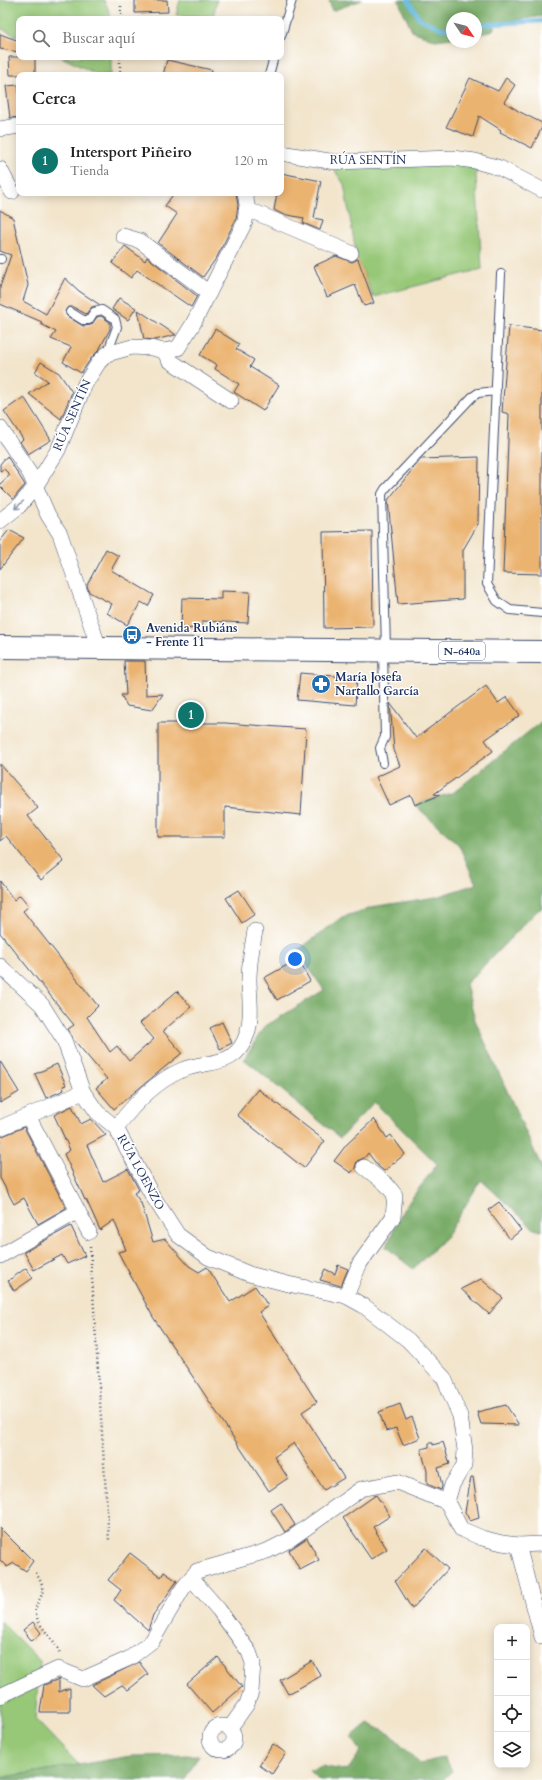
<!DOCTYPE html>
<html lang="es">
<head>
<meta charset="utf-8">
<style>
	body { margin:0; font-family:Cardo,serif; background:#f6f6f6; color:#222 }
	.controls { position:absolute; right:12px; bottom:12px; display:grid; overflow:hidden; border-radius:8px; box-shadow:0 2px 10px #0003 }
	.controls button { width:36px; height:36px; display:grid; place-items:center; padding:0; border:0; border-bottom:1px solid #e0e0e0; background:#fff; color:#222; font:20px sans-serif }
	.compass { position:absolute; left:446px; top:12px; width:36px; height:36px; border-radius:50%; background:#fff; box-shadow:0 2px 10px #0003; rotate:125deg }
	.you { position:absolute; left:295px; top:959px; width:14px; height:14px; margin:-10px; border:3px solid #fff; border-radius:50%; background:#1a73e8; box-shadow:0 0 0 6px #1a73e833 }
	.badge { display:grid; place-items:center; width:26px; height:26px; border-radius:50%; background:#0f766e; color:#fff; font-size:13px; font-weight:700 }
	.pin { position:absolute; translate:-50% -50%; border:2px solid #fff; box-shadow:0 1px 4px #0006 }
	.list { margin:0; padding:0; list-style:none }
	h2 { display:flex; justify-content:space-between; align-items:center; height:52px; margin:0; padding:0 16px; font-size:17px }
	h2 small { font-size:13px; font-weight:400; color:#767676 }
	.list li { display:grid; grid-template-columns:26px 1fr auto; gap:12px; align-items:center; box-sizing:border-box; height:72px; padding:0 16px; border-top:1px solid #e0e0e0 }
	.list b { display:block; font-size:15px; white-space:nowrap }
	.list p { margin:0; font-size:13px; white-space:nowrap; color:#767676 }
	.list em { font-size:13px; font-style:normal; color:#767676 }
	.icon { flex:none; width:22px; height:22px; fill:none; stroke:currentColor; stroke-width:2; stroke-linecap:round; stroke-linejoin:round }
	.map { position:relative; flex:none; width:542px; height:1780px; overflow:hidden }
	.search { position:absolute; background:#fff; box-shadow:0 2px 10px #0003; left:16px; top:16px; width:268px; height:44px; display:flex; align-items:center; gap:10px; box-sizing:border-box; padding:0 14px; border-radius:8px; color:#767676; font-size:15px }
	.panel { position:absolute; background:#fff; box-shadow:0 2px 10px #0003; left:16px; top:72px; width:268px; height:124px; border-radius:8px }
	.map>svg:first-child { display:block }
</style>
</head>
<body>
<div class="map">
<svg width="542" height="1780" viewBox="0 0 542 1780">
	<rect width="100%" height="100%" fill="#fff"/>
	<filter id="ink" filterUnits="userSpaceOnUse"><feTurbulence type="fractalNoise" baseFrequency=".025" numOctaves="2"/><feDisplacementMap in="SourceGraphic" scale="8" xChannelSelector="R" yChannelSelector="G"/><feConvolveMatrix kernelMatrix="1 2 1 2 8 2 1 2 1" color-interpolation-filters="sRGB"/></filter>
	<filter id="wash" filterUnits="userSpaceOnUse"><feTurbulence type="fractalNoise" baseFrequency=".012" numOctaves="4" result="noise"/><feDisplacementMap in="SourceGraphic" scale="16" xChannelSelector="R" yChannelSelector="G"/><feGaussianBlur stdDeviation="0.9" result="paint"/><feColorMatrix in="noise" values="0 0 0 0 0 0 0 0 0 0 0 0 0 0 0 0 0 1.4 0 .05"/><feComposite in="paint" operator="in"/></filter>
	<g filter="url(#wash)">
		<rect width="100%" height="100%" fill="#f2e5cc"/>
		<g fill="#97c878" stroke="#597c6b">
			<path d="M0,0h104l6,13v6h-91v18l-19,-9z"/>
			<path d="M180,0h37l-4,17 -37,-2z"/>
			<path d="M61,57h50v18h-12z"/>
			<path d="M328,161h147l7,108 -109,28 -16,-39 -13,-74z"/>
			<path d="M0,1621l40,40 -5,58 44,46 -79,13z"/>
		</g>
		<g fill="#79ac68" stroke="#4a6e63">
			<path d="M329,0h33l-30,11z"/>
			<path d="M398,0h144v16l-46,7 -3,7 -17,6v-18h-24v20l-17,2 -23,-9z"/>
			<path d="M542,721v187l-5,3 -71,73 9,36 67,148v63l-8,-2 -53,-49 -35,57 -33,32 -27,-22 17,-37 34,-46 -63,-62 -34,36 -96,-79 20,-32 60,-37 -27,-39 45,-34 36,-11 58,-9 40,-13 -17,-39 -44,-40 39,-13z"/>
			<path d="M368,1723l24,12 28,29 24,-7 8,14 -9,9h-123l-11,-9 13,-5 25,5 14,-20 -10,-14z"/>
			<path d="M199,1755l-14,25h-185v-2l131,-22z"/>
		</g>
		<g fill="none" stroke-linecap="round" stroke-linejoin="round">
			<g stroke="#63b8e0" stroke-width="4.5">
				<path d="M408,0l12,19 23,10 9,-1"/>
				<path d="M476,25l66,-4"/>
			</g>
		</g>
		<g id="blocks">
			<g fill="#ebb370">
				<path d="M135,0h32l1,12 -33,1z"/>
				<path d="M0,34l19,7v11l-19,-3z"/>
				<path d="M9,57h26v18h-25z"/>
				<path d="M167,60l45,10 -1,5h-48z"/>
				<path d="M470,78l28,13 8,-13 9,7 -11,17 16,10 22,11v4l-10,21 -32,-16 1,-2 -22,-14 -6,21 -27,-10z"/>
				<path d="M19,85v32l-9,1 -4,-32z"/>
				<path d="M281,173l40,8 -7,37 9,2 -3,10 -17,-7 1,-5 -22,-4 -8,-4 3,-17h4z"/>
				<path d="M174,193h62l2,12 -2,14 -19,38 -14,20 -45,-34 19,-29 -12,-8z"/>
				<path d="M0,210l13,8 15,67 -5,16 23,13 19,-36 14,13 21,14 -8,2 -6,7 -13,-7h-5l-3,4 2,5 16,10 8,-1 6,-8 4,-1 9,6v7l-11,21 -7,7 -11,16 -18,-11 8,-15 -20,-8 5,-7 -15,-8 1,-2 -42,-18v-17l11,-32 -11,-4z"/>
				<path d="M125,246l20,15 2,-4 50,39 -6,11 -54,-37 -6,8 -19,-15z"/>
				<path d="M336,256l16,6 6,-3 16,44 -10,3 -9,-21 -28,12 -13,-31z"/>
				<path d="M119,298l17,10 -8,12 -16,-11z"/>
				<path d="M138,310l38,25h-1l-20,5 -11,-1z"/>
				<path d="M509,326l33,4v244l-39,-1 6,-159 -7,-2z"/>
				<path d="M215,329l24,15 -3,5 18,11 -4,7 29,18 -16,26 -29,-19 5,-8 -24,-15 2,-4 -17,-10z"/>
				<path d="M41,362l18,11 13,19 -11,27 -32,-25 19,-13 -13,-9z"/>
				<path d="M24,397l27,43 -23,14 -8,-12 3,-3 -19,-28z"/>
				<path d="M7,456l18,29 -12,14 -13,-13v-2l10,-9 -6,-6 -4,2v-7z"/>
				<path d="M479,457l-1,67 -15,26v49l-65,5 -10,-104 33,-41z"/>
				<path d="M9,530l15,8 -24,31v-28z"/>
				<path d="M372,531l1,96 -49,1 -1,-96z"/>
				<path d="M106,549l13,7 -8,14 43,25 -6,11 -7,-4 -14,23 -20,-12 5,-9 -23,-12 -2,-7z"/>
				<path d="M221,591l29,1 -2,31 -46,-2v8l-21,-1 1,-30 39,1z"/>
				<path d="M124,661h21l1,34 17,-1 -11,16 -25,-4 -6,-11h5z"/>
				<path d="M300,673l57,5 -2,27 -58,-5z"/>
				<path d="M486,686l12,17 9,-6 13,18 -35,25 8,11 -59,43 6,1 -25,10 -4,-10 -22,10 -13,-28 24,-11 -6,-16 -4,-47 26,35z"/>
				<path d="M158,723h67l81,6 -5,86 -76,-8v30h-67z"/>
				<path d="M0,764l38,44 -10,8 36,45 -23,19 -35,-44 -6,5z"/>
				<path d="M0,881l14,19 6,-5 9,11 -6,5 75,95 -11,11 23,35 7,-6 12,15 25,-22 -14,-16 37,-32 14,16 -28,24 19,22 -68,56 -18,-21 11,-9 -34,-40 -5,-10 6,-4 -74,-92z"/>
				<path d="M239,890l16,24 -13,9 -16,-25z"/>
				<path d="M298,959l12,22 -33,19 -13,-22z"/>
				<path d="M222,1022l10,21 -12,6 -10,-21z"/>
				<path d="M0,1061l19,31 -19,11z"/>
				<path d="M57,1064l9,21 -3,1 1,4 -18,8 -11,-24z"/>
				<path d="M258,1089l67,52 -21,27 -67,-53z"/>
				<path d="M72,1106l9,18 10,-5 15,16 -19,10 16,37 25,-13 11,21 -5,3 7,10 12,39 12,-3 24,27 10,6 8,-5 23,35 25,-16 13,20 -9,6 58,90 -15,10 42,66 -20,12 -30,-47 -20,14 14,21 -19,13 -116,-174 -35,-65 8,-2 -12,-30 -14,10 -14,-31 -1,1 -21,-46 6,-4 -16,-35z"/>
				<path d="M374,1119l13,19 4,-3 14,19 -21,17 -6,-5 -10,-13 -4,5 -7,3 -2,7 -4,5 -17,-12 13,-17z"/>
				<path d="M24,1127l42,81 -28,16 -14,-26 -10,6 -14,-26v-41z"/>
				<path d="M499,1202l22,28 -11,9 -22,-29z"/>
				<path d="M71,1226l14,30 -18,8 -5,-9 -28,15 -10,-18z"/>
				<path d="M338,1265l10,4 -7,17 -21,-6 5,-11 10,5z"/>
				<path d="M26,1268l7,10 -19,13 -6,-10z"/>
				<path d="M481,1279l22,19 -14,16 -28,-25z"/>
				<path d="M400,1404l6,16 6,-3 8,21 -17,7 -7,-17 -10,3 -7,-19z"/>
				<path d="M506,1405l13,20 -38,-1 -4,-12z"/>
				<path d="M443,1442l7,22 -12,4 4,18 -1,4 -14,-6v-13l-6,-22 8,-2v-4h4v2z"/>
				<path d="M471,1477h2l6,41 -9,3 -5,-9z"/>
				<path d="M376,1495l14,21 -17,11 14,22 -16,10 -28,-41z"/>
				<path d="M281,1503l14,22 -10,7 -14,-22z"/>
				<path d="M0,1528l33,33 -7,10 -12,-8 -7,4 -7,-7z"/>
				<path d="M307,1538l12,22 -19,10 -11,-20z"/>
				<path d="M426,1548l22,21 -36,40 -17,-28z"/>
				<path d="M130,1553l31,24 3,-5 13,9 -24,34 -5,15 -34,-30 7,-10 -13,-10z"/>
				<path d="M33,1622l8,11 -9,8 -9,-11z"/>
				<path d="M218,1657l24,30 -30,26 -25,-29z"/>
				<path d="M312,1661l9,15 -33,18 -8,-14z"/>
				<path d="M139,1662l9,12 -20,16 -6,-5 -18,11 -12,-11z"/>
				<path d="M59,1679v13l11,-4v24h-30l4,-27z"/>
				<path d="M273,1744l13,9 -14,21 -13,-9z"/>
			</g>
		</g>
	</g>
	<g filter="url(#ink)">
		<use href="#blocks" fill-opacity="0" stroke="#3b4a6e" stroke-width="1"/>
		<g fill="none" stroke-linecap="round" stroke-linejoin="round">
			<defs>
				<g id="lane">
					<path d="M281,36l11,-36"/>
					<path d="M269,75l5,-18"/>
					<path d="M0,259h1"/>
					<path d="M501,274l-14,310 10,17 13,9 32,3"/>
					<path d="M70,312l13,8h6l5,-8 8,-2 13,9 2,8 -10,27"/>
					<path d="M386,649l-4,-155 3,-5 87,-92 6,-4 18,-2"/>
					<path d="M383,763l-3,-15 5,-11 -2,-86"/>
				</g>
				<g id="street">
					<path d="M0,129l19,-3"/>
					<path d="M281,153l54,9 117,-4 23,3 25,7 42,22"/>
					<path d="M0,169l12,23"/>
					<path d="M246,211l11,2 94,40"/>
					<path d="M123,236l17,5 69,52"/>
					<path d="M164,351l5,9 62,41"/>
					<path d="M0,428l30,46 18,41 12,19 39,114"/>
					<path d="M0,521l19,-15 16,-19 23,-37 27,-66 14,-22 8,-8 25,-7 19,1 13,3 14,-3 15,-24 52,-102 2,-17 -2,-12"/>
					<path d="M0,966l42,39 22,35 19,52 14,20 19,16 36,67 26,40 30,22 41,17 39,10 58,12 18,10 44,34 36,38 16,38 5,34 -1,15 -12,20 -5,17"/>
					<path d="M28,1116l61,116"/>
					<path d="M0,1128l83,-36"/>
					<path d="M116,1128c17,-23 40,-47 66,-58 26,-11 54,-1 65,-36 6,-18 2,-37 2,-55 0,-16 3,-32 6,-48"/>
					<path d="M0,1256l78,-45"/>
					<path d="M346,1296l14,-33 33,-46 2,-22 -9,-11 -22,-17"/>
					<path d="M447,1502l14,27 21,9 20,5 16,2 24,-1"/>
					<path d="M518,1545l24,92"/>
					<path d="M191,1578l28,32 30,42 4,11 -2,29 -4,12 -17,24"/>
					<path d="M0,1696l58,-27 25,10 47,-21 22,-17 31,-53 14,-17 70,-20 22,-11 72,-51 36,-7 50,20"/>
					<circle cx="222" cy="1738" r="12"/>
				</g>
				<path id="primary" d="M0,647l542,5"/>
			</defs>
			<use href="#lane" stroke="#3b4a6e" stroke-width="10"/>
			<use href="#street" stroke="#3b4a6e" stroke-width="16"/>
			<use href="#primary" stroke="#3b4a6e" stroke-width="24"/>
			<g stroke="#3b4a6e" stroke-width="2.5" stroke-dasharray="1 3" stroke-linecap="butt">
				<path d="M121,19v-14"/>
				<path d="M120,75v-18"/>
				<path d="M90,1247l19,294"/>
				<path d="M36,1573c16,26 -3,24 0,41 3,15 20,25 24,40"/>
			</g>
			<use href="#lane" stroke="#fff" stroke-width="8"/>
			<use href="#street" stroke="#fff" stroke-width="15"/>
			<use href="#primary" stroke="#fff" stroke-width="22"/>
		</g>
		<defs><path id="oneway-shaft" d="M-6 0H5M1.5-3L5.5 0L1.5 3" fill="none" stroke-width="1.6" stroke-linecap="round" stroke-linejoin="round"/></defs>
		<use stroke="#8d97ae" href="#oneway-shaft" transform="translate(19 505) rotate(138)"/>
	</g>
	<defs>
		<symbol id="bus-disc" viewBox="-11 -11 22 22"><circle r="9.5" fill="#1f6fb2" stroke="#fff"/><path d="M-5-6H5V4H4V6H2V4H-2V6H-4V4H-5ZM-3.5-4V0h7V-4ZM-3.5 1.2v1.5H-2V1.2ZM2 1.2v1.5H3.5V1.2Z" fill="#fff"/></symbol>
		<symbol id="pharmacy-disc" viewBox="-11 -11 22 22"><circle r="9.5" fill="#1f6fb2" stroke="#fff"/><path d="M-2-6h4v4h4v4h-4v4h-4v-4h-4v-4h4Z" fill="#fff"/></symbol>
	</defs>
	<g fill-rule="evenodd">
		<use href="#bus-disc" x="121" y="624" width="22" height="22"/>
		<use href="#pharmacy-disc" x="310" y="673" width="22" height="22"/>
	</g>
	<g text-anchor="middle" stroke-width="3" stroke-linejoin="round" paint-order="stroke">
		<rect fill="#fff" stroke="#5f6d8e" stroke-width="1" x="439" y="642" width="46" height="18" rx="3"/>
		<g font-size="11" font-weight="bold" fill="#1b2f5e">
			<text x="462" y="655">N-640a</text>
		</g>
		<g font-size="12" fill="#1b2f5e" stroke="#fff">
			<text x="368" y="164">RÚA SENTÍN</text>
			<text transform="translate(72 415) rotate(-66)" y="4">RÚA SENTÍN</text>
			<text transform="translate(141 1172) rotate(61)" y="4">RÚA LOENZO</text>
		</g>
		<g font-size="12" font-weight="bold" fill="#1b2f5e" stroke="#fff" text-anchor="start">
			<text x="146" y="632">Avenida Rubiáns<tspan x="146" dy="14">- Frente 11</tspan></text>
			<text x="335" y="681">María Josefa<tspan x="335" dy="14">Nartallo García</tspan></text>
		</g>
	</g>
</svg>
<div class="controls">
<button>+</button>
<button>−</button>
<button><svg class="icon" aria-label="locate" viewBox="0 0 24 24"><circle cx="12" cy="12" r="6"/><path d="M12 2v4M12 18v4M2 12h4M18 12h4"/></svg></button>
<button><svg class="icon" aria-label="layers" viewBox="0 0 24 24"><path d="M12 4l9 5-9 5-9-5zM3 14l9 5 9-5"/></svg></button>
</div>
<svg class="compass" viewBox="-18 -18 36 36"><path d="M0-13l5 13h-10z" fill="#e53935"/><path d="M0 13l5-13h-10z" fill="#767676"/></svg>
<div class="you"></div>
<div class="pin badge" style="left:191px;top:715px">1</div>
<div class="search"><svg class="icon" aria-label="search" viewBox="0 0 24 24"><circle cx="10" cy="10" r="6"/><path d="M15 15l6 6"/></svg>Buscar aquí</div>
<section class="panel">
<h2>Cerca<small></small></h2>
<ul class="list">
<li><span class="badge">1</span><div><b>Intersport Piñeiro</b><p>Tienda</p></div><em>120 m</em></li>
</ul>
</section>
</div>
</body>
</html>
